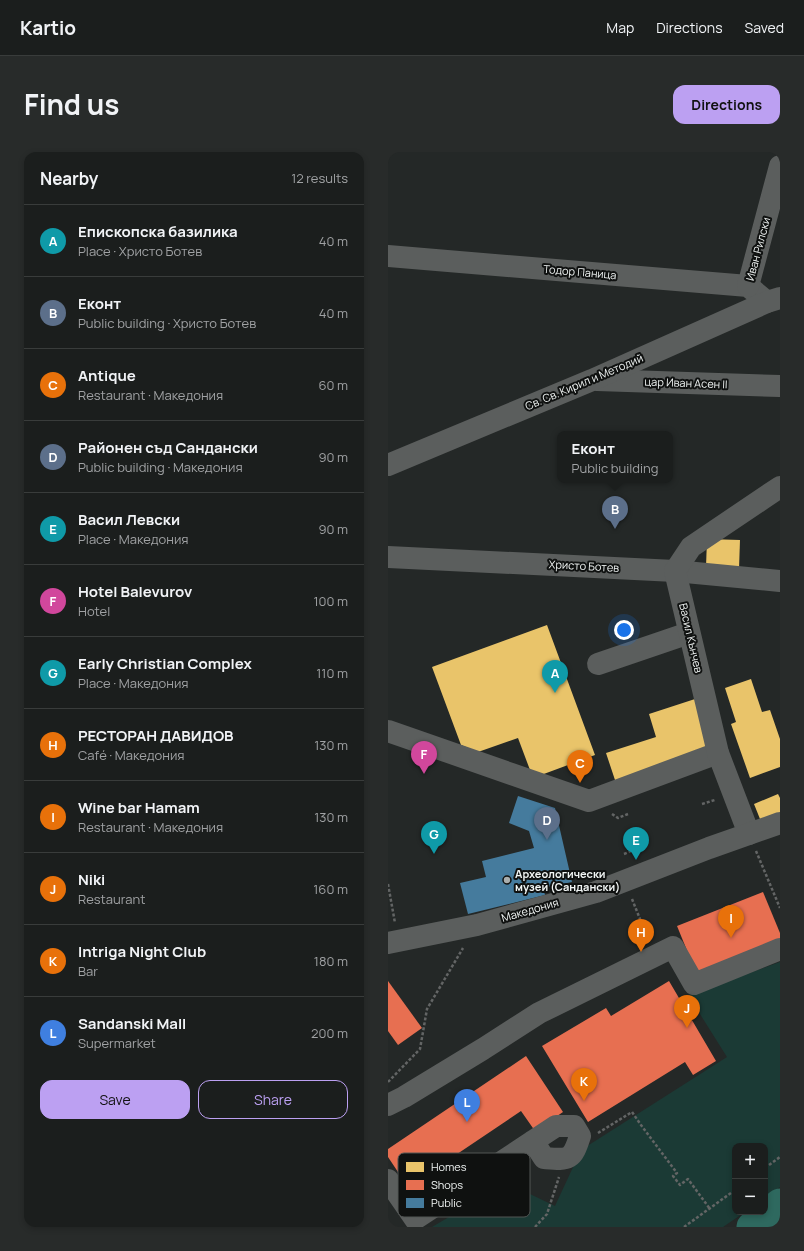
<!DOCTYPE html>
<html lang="en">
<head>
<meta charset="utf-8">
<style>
	body { margin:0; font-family:Manrope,sans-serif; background:#282b2a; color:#f1f3f6 }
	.controls { position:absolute; right:12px; bottom:12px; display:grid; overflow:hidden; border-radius:8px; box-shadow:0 2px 6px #0003 }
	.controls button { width:36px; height:36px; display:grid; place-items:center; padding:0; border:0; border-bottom:1px solid #393c3b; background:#1b1e1d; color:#f1f3f6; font:20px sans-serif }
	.you { position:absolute; left:236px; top:478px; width:14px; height:14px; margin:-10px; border:3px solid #fff; border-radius:50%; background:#1a73e8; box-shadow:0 0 0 6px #1a73e833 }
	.badge { display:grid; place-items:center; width:26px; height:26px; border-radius:50%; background:#bca0f2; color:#fff; font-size:13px; font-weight:700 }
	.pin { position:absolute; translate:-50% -33px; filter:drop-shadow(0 1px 2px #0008) }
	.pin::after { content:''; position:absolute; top:21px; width:14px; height:12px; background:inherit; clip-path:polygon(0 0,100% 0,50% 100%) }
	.popup { position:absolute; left:169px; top:279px; width:116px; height:52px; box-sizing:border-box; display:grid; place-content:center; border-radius:8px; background:#1b1e1d; filter:drop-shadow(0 1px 3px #0005); font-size:13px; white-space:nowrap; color:#a0a2a4 }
	.popup b { font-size:15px; color:#f1f3f6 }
	.popup::after { content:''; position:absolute; left:50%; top:100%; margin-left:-8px; border:8px solid transparent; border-top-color:#1b1e1d }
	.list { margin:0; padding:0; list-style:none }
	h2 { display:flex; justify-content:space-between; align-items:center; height:52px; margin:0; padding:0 16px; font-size:17px }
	h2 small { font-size:13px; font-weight:400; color:#a0a2a4 }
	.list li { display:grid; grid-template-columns:26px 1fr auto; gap:12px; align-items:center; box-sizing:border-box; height:72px; padding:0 16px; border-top:1px solid #393c3b }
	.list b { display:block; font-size:15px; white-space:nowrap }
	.list p { margin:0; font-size:13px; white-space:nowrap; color:#a0a2a4 }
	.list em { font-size:13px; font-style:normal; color:#a0a2a4 }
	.actions { display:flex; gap:8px; padding:12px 16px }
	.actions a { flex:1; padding:9px 0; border:1px solid #bca0f2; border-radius:12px; text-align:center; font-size:14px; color:#bca0f2 }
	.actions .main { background:#bca0f2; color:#111 }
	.map { position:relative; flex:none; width:392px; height:1075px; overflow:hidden; border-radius:12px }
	header { display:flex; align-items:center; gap:24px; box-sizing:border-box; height:56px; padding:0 20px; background:#1b1e1d; border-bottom:1px solid #393c3b }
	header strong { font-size:19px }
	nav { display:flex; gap:22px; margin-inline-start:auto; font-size:14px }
	.intro { display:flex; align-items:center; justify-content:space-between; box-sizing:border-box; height:96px; padding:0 24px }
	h1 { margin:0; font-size:28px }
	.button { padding:10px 18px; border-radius:12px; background:#bca0f2; color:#111; font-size:14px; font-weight:700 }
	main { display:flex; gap:24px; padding:0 24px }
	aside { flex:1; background:#1b1e1d; border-radius:12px; box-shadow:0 2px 6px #0003 }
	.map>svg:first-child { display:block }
</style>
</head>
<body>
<header>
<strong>Kartio</strong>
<nav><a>Map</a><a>Directions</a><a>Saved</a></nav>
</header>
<div class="intro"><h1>Find us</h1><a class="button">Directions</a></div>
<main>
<aside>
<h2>Nearby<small>12 results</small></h2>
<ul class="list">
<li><span class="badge" style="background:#0f9aa8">A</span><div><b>Епископска базилика</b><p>Place · Христо Ботев</p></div><em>40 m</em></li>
<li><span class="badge" style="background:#5c6f8a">B</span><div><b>Еконт</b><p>Public building · Христо Ботев</p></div><em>40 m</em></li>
<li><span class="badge" style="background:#e8710a">C</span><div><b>Antique</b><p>Restaurant · Македония</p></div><em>60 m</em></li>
<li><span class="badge" style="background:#5c6f8a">D</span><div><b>Районен съд Сандански</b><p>Public building · Македония</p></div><em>90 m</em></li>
<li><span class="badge" style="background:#0f9aa8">E</span><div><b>Васил Левски</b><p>Place · Македония</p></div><em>90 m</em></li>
<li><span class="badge" style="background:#d1479c">F</span><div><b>Hotel Balevurov</b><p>Hotel</p></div><em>100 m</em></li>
<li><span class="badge" style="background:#0f9aa8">G</span><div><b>Early Christian Complex</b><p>Place · Македония</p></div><em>110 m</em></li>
<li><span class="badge" style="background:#e8710a">H</span><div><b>РЕСТОРАН ДАВИДОВ</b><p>Café · Македония</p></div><em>130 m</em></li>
<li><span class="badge" style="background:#e8710a">I</span><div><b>Wine bar Hamam</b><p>Restaurant · Македония</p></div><em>130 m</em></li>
<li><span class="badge" style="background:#e8710a">J</span><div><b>Niki</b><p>Restaurant</p></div><em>160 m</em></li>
<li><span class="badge" style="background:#e8710a">K</span><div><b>Intriga Night Club</b><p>Bar</p></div><em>180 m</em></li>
<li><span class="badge" style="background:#3f7fe0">L</span><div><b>Sandanski Mall</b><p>Supermarket</p></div><em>200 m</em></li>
</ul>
<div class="actions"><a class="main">Save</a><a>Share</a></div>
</aside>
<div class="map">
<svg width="392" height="1075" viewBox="0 0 392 1075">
	<rect width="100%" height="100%" fill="#242827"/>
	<path fill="#1b3a35" d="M392,810v225l-15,11v-52h-30v66h10l-22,15h-291l75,-44 48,23 26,-56 146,-93 -39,-62z"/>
	<g fill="#e9c46a">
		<path d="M319,387l33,1 -1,29 -33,-2z"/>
		<path d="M159,473l48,130 -62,23 -15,-40 -40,14 -17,-7 -29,-78z"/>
		<path d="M363,527l11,33 8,-2 10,29v28l-30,11 -19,-54 5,-2 -11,-34z"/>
		<path d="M307,547l17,53 -96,31 -10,-30 50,-16 -7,-23z"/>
		<path d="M390,642l2,4v19l-18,7 -8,-20z"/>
	</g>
	<g fill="#e76f51">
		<path d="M375,740l17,41v9l-83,33 -20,-49z"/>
		<path d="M0,829l34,47 -24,17 -10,-14z"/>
		<path d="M281,829l47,80 -23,14 -8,-13 -97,60 -46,-76 64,-38 5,8z"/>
		<path d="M138,904l37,56 -28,19 -14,-20 -113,76 -20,-30v-8z"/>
	</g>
	<path fill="#457b9d" d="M130,644l37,12 17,74 -29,6 2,7 -77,19 -8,-31 26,-6 -4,-16 52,-13 -5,-17 -20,-8z"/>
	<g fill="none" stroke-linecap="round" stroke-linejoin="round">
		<path stroke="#2e695f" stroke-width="31" d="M364,1075l28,-23"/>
		<g stroke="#636565" stroke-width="2.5" stroke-dasharray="3 2" stroke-linecap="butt">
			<path d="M314,652l13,-4"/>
			<path d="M224,662l6,4 10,-4"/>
			<path d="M368,699l24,57"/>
			<path d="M236,702l17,-7"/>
			<path d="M0,732l7,39"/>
			<path d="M244,747l16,40"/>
			<path d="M0,930l32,-33 7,-40 36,-61"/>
			<path d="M210,981l34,-21 9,13 36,48 -4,3 7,9 8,-6 22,30"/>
			<path d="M377,1016l15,-11"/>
			<path d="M147,1075l12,-13 12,-37"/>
			<path d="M296,1075l51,-37"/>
		</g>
		<g stroke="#5b5e5d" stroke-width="22">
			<path d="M0,104l360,30 19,16"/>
			<path d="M360,134l32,-120"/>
			<path d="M209,228l183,6"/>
			<path d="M0,313l204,-85 175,-78 13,-4"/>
			<path d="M0,405l287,14 105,10"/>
			<path d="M210,512l91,-31"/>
			<path d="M0,579l201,70 129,-48"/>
			<path d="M361,682l-31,-81 -43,-182 16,-24 89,-60"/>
			<path d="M0,791l89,-18 119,-33 113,-44 71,-25"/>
			<path d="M0,953l16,-8 79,-48 56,-36 134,-66 21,37 86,-35"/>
			<path d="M0,1028l27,39 141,-93h18l6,10c-8,25 -11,24 -36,22l-11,-17"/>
		</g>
	</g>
	<circle fill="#aaaead" stroke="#0f1110" stroke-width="1.5" cx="119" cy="728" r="4"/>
	<g text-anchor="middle" stroke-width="4" stroke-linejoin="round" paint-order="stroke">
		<g font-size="11" fill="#f2f6f5" stroke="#0f1110">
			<text transform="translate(370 97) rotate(-75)" y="4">Иван Рилски</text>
			<text transform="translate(192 120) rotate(5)" y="4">Тодор Паница</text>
			<text transform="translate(196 230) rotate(-23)" y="4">Св. Св. Кирил и Методий</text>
			<text transform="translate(298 231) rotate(2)" y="4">цар Иван Асен II</text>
			<text transform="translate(196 414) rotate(3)" y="4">Христо Ботев</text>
			<text transform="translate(303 486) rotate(77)" y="4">Васил Кънчев</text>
			<text transform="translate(142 758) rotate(-16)" y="4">Македония</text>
		</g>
		<g font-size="11" font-weight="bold" fill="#f2f6f5" stroke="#0f1110" text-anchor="start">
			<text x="127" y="726">Археологически<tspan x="127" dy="13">музей (Сандански)</tspan></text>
		</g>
	</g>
	<rect x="10" y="1001" width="132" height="64" rx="6" fill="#0f1110" stroke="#535655" stroke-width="1"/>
	<rect x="18" y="1010" width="18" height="10" fill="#e9c46a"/>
	<rect x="18" y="1028" width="18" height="10" fill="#e76f51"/>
	<rect x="18" y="1046" width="18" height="10" fill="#457b9d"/>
	<g font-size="11" fill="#f2f6f5">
		<text x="43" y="1019">Homes</text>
		<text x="43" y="1037">Shops</text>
		<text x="43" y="1055">Public</text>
	</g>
</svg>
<div class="controls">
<button>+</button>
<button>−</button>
</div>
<div class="you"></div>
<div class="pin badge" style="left:167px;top:541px;background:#0f9aa8">A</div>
<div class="pin badge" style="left:227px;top:377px;background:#5c6f8a">B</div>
<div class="popup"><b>Еконт</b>Public building</div>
<div class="pin badge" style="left:192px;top:631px;background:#e8710a">C</div>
<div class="pin badge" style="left:159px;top:688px;background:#5c6f8a">D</div>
<div class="pin badge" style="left:248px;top:708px;background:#0f9aa8">E</div>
<div class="pin badge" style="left:36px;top:622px;background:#d1479c">F</div>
<div class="pin badge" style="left:46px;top:702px;background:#0f9aa8">G</div>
<div class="pin badge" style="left:253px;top:800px;background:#e8710a">H</div>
<div class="pin badge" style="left:343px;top:786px;background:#e8710a">I</div>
<div class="pin badge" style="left:299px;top:876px;background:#e8710a">J</div>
<div class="pin badge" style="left:196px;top:949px;background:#e8710a">K</div>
<div class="pin badge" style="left:79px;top:970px;background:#3f7fe0">L</div>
</div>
</main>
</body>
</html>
